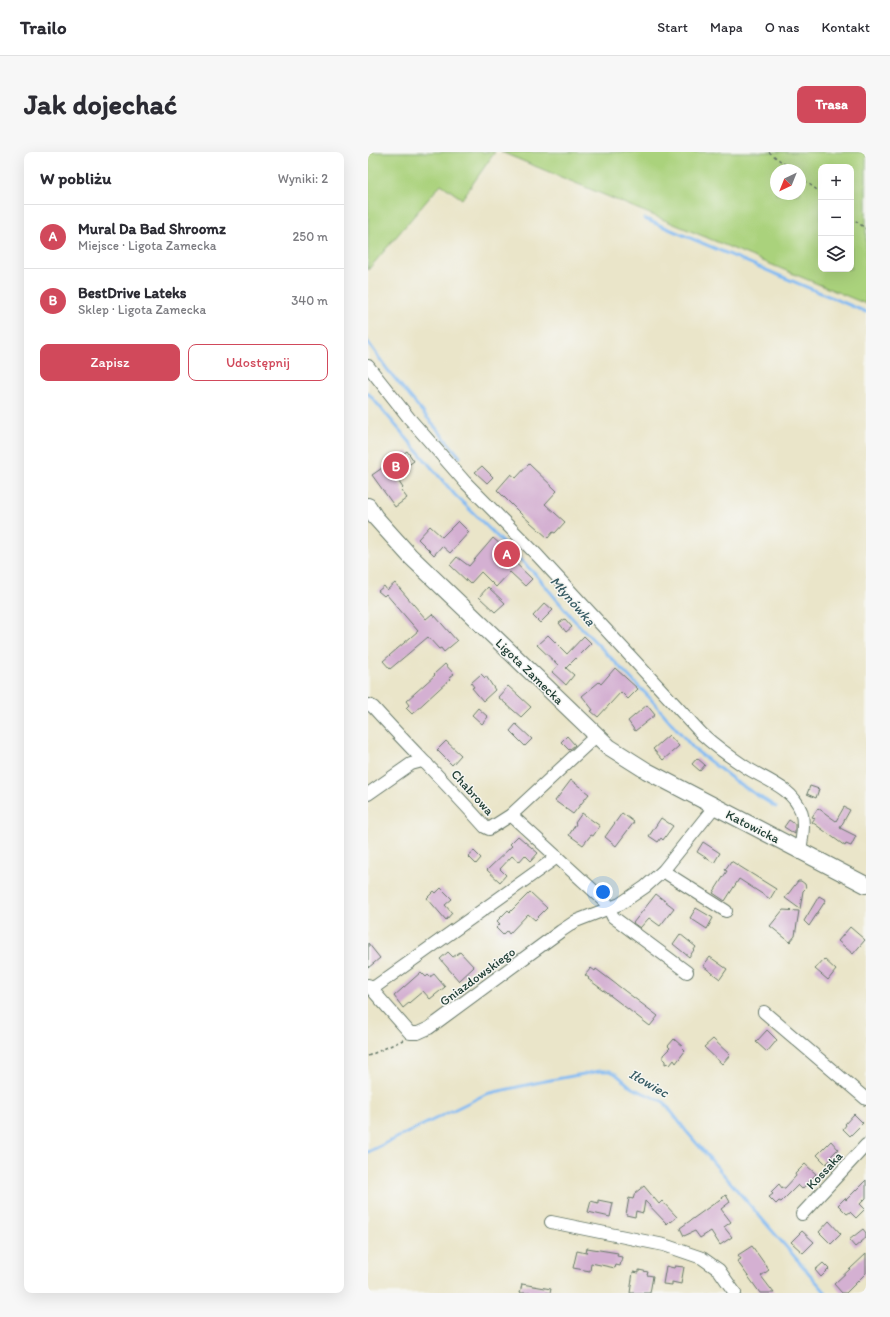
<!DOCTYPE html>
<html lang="pl">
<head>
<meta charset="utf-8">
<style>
	body { margin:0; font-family:Itim,sans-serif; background:#f7f7f7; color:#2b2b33 }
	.controls { position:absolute; right:12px; top:12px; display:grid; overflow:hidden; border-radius:8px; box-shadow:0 4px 16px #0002 }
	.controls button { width:36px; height:36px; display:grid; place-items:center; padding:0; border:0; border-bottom:1px solid #e1e1e2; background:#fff; color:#2b2b33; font:20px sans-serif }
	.compass { position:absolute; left:402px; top:12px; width:36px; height:36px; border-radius:50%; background:#fff; box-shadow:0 4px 16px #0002; rotate:223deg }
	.you { position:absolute; left:235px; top:740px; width:14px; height:14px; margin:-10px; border:3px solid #fff; border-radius:50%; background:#1a73e8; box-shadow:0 0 0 6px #1a73e833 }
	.badge { display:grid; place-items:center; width:26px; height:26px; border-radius:50%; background:#d1495b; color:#fff; font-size:13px; font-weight:700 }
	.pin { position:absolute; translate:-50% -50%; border:2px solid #fff; box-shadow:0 1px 4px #0006 }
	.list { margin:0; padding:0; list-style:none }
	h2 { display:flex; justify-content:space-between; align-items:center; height:52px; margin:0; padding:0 16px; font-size:17px }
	h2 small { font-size:13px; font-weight:400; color:#7c7c81 }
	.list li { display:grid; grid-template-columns:26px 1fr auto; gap:12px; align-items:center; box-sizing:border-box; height:64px; padding:0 16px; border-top:1px solid #e1e1e2 }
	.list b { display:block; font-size:15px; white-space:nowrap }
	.list p { margin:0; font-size:13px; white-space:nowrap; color:#7c7c81 }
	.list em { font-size:13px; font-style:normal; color:#7c7c81 }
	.actions { display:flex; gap:8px; padding:12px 16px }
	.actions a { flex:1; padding:9px 0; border:1px solid #d1495b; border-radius:8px; text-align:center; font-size:14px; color:#d1495b }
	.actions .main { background:#d1495b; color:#fff }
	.icon { flex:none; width:22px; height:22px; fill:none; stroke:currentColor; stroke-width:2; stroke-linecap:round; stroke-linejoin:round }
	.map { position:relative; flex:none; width:498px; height:1141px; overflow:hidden; border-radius:8px }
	header { display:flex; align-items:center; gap:24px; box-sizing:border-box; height:56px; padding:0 20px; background:#fff; border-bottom:1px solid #e1e1e2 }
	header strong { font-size:19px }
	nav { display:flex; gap:22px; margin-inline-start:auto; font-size:14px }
	.intro { display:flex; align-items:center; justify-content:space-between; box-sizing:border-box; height:96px; padding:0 24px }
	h1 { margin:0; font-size:28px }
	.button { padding:10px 18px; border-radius:8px; background:#d1495b; color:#fff; font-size:14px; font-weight:700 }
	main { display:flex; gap:24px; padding:0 24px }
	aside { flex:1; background:#fff; border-radius:8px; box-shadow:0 4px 16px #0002 }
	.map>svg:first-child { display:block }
</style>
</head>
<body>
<header>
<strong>Trailo</strong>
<nav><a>Start</a><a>Mapa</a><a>O nas</a><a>Kontakt</a></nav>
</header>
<div class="intro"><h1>Jak dojechać</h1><a class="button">Trasa</a></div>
<main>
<aside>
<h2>W pobliżu<small>Wyniki: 2</small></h2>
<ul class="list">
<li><span class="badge">A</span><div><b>Mural Da Bad Shroomz</b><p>Miejsce · Ligota Zamecka</p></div><em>250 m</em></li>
<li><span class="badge">B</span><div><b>BestDrive Lateks</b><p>Sklep · Ligota Zamecka</p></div><em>340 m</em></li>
</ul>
<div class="actions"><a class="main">Zapisz</a><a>Udostępnij</a></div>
</aside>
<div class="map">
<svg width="498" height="1141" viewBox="0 0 498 1141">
	<rect width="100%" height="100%" fill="#f6f6f2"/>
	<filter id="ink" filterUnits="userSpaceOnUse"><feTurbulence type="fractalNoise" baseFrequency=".025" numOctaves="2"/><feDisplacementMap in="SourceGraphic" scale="8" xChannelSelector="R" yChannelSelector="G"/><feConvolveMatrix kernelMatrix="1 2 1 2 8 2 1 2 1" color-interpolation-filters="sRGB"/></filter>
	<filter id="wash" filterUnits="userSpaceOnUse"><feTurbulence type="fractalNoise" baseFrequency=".012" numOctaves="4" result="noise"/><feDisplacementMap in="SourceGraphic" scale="16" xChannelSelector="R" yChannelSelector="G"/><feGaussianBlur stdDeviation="0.9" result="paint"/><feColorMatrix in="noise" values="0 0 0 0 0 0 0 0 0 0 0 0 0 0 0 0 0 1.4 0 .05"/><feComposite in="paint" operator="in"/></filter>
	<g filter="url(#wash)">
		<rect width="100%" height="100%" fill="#eae5c9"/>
		<g fill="#aad27c" stroke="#648858" fill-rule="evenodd">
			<path d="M0,0h127l-33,47 -21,-15 -73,86z"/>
			<path d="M133,0h365v152zM453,15h30v102h-30zM408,18h24v24h-24z"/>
		</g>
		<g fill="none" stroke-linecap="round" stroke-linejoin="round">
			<g stroke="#84bbf3" stroke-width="3">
				<path d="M277,67l221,93"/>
				<path d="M0,190l19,27 73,88"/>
				<path d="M0,241l87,102 81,80 37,44 76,78 45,52 44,34 38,24"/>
				<path d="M0,1000l118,-58 54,-12 60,-11h10l6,3 16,14 32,14 22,29 140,162"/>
			</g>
		</g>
		<g id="blocks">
			<g fill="#d4b0d2">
				<path d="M39,299l7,10 -7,5 3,3 -13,10 6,9 -2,2 6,8 -12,9 -23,-32z"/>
				<path d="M161,312l28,27 -12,13 20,18 -10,11 -2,-1 -5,6 -27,-24 -24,-24 14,-16 5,4z"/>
				<path d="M114,314l11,11 -6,6 -12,-11z"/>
				<path d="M90,369l11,11 -19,21 -8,-7 -8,9 -16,-16 12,-13 12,11z"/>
				<path d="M125,386l8,7 -2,2 33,32 -7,7 -15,-14 -14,15 -15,-15 -11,12 -20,-19 7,-8 12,9z"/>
				<path d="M27,431l31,36 6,-5 2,2h1l22,25 -13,11 -3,-4 -2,1 -11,-12 -38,32 -7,-8 35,-30 -32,-37 -2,2 -6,-5 6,-5 3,4z"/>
				<path d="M120,435l17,16 -10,9 -16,-15z"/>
				<path d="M177,451l8,7 -13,13 -7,-7z"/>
				<path d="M197,467l7,8 -6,5 -7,-9z"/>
				<path d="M180,483l19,19 17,-18 7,7 -25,25 8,7 -8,10 -14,-13 6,-7 -21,-20z"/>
				<path d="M77,512l9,10 -5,4 1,1 -38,35 -6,-6 3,-3 -3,-4 29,-26 -1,-1z"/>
				<path d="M247,516l23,21 -10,10 -7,-7 -23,25 -7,-6 2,-1 -11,-14 17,-14 2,2z"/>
				<path d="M113,522l4,4 1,-2 9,14 -12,11 -11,-13 2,-1 -3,-4z"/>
				<path d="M140,534l23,21 -10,10 -23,-20z"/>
				<path d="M279,553l8,10 -20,16 -7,-10z"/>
				<path d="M110,556l10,9 -6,7 -10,-9z"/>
				<path d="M148,572l16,15 -7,7 -15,-15z"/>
				<path d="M301,583l10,11 -16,14 -10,-11z"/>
				<path d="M199,584l8,9 -6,5 -8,-8z"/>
				<path d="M78,589l15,14 -9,10 -15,-15z"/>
				<path d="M329,606l8,7 -5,6 -8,-7z"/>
				<path d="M203,628l18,14 -16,20 -18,-13z"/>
				<path d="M442,634l9,3 -3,9 -9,-4z"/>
				<path d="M476,655l6,3 -10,18 16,8 -5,10 -5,-2 -1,2 -33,-24 3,-4 -3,-1 6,-9 18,13z"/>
				<path d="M214,661l18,13 -7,10 -2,-1 -8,10 -14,-10 7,-11 -1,-1z"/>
				<path d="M254,661l12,9 -18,24 -11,-9z"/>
				<path d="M293,666l12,8 -10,14 -2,-2 -3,4 -9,-6z"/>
				<path d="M421,668l6,4v10l-11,-7z"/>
				<path d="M150,684l20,17 -7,8 -6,-6 -6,7 -7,-6 -12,13 6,6 -6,7 -13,-12 25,-24 -2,-2z"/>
				<path d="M335,690l17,11 -6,10 -17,-11z"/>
				<path d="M106,699l7,7 -5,6 -8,-8z"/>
				<path d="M363,709l45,28 -6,10 -31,-20 -14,22 -12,-8 14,-22 -2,-1z"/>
				<path d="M430,729h3l4,3 1,4 -3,3 -3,18 -15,-11z"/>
				<path d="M73,736l11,11 -7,6 7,8 -6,7 -19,-22 7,-7 2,2z"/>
				<path d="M162,740l17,16 -12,12 -7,-6 -19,20 -2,-3 -4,4 -7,-7 4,-4 -3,-3 11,-11 2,2z"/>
				<path d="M288,742l18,14 -14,18 -11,-8 -9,10 -7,-5z"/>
				<path d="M451,744l7,4 -17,26 -5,-5z"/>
				<path d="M328,756l17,10 -6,11 -17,-11z"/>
				<path d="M415,758l16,1 -4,25 -5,6 -20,-16z"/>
				<path d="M482,775l15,13 -12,14 -15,-13z"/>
				<path d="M312,782l16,13 -7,10 -16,-13z"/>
				<path d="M0,791l12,15 -12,10z"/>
				<path d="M80,800l5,5 7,-5 14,15 -15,14 -19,-22z"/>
				<path d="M342,805l17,12 -7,10 -17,-13z"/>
				<path d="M456,807l12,11 -8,10 -13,-11z"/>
				<path d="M223,816l4,3 1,-2 62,47 -8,10 -43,-33 -19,-14 1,-1 -4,-3z"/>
				<path d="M53,820l5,5 2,-2 2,2 4,-3 11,13 -15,12 -7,-8 -20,17 -9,-12z"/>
				<path d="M399,878l10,10 -10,12 -11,-10z"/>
				<path d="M306,887l9,8 -1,1 3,3 -9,12 -2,-3 -4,5 -2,-2 -3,1v-3l-2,-2v-4l7,-7 -2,-2z"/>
				<path d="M345,887l17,16 -8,9 -18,-17z"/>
				<path d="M486,962l9,9 -13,13 -7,-7 3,-4 -1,-1z"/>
				<path d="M463,989l7,8 -7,7 1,2 -6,6 -9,-9z"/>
				<path d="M437,1012l11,10 -14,15 -4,-4 -17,17 -2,-1 -3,3 -7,-7 4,-3 -2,-2 8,-8 3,4h3l11,-12 -1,-2z"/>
				<path d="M498,1028v18l-6,6 5,5 -9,9 -6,-6 -3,2 -9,-9 7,-7 1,2z"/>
				<path d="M276,1034l15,18 3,-3 15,16 -6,5 -1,-1 -3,3 -22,-23 -2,12 -7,-2 -1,6 -9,-2 3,-17 4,1 2,-6z"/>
				<path d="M358,1043l4,7 -9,7 10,13 -7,5 8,10 -12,8 -9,-14 -11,7 -5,-7 -11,5 -4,-8z"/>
				<path d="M230,1048l15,3 -3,14 -22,-5 3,-11 7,2z"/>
				<path d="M461,1069l12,13 -10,10 -12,-12z"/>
				<path d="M495,1077l3,4v5l-11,9 -6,-7z"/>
				<path d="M434,1079l12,11 -11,11 -12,-11z"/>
				<path d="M384,1094l17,24 -8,6 13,17h-14l-23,-32 4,-2 -3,-4z"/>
				<path d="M219,1096l31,5 -1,3 5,1 -2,9 -4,-1 -1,3 -24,-5 -1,8 -17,-3 4,-17 9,2z"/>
				<path d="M498,1102v19l-20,20h-4l-8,-9z"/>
				<path d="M455,1111l6,6 -8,8 -6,-7z"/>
				<path d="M298,1114l8,2 1,-2 9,1 -3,17 -9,-2v3l-9,-1z"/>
				<path d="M271,1118l9,2 -1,3 6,1 -3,17h-20l3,-21 6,1z"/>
				<path d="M154,1132l29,5 -1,4h-30z"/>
			</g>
		</g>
	</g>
	<g filter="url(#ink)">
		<use href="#blocks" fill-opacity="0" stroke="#667868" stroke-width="1"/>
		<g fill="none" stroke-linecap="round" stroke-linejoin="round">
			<defs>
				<g id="minor">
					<path d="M0,214l41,52 56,64 73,74 164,178c13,12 27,22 42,32 19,13 48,21 57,45 4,12 1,27 -1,40"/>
					<path d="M1,553l4,2c37,41 76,79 112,120l4,2 22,-14 86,-80"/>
					<path d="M0,642l43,-30 11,-3 5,3"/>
					<path d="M143,663l95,87 7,15 74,55"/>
					<path d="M295,719l63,40"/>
					<path d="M0,833l42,48h8l11,-5 132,-97 15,-10 44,-17 25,-17 18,-16 52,-65"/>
					<path d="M4,837l185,-132"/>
					<path d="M396,860l102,87"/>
					<path d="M434,1062l64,-69"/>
					<path d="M183,1070l113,23 38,13 17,12 16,23"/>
				</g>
				<path id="major" d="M0,354l7,11 35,39 199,191 38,24 219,114"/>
			</defs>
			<use href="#minor" stroke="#667868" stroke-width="14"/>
			<use href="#major" stroke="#667868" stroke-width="18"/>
			<g stroke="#667868" stroke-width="1.5" stroke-dasharray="3 3" stroke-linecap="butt">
				<path d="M401,0l23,18"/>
				<path d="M432,25l21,16"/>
				<path d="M483,65l15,12"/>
				<path d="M0,904l35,-16"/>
			</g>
			<use href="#minor" stroke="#fff" stroke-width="12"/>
			<use href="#major" stroke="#fff" stroke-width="16"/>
		</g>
	</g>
	<g text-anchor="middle" stroke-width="3" stroke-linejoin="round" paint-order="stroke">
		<g font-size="13" fill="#1f3d34" stroke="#f6f6f2">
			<text transform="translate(162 519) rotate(44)" y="5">Ligota Zamecka</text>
			<text transform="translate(105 640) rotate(48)" y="5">Chabrowa</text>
			<text transform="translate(385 674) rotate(27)" y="5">Katowicka</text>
			<text transform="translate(109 824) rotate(-36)" y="5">Gniazdowskiego</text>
			<text transform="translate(456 1018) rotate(-47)" y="5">Kossaka</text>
		</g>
		<g font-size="14" font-style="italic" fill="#385c64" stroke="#f6f6f2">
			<text transform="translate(205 449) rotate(49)" y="5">Młynówka</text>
			<text transform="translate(281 931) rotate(30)" y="5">Iłowiec</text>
		</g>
	</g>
</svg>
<div class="controls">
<button>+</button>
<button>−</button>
<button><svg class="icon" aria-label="layers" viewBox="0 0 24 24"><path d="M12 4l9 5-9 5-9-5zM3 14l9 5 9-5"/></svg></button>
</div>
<svg class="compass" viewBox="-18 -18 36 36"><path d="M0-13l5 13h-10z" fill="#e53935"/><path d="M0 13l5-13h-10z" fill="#7c7c81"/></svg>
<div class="you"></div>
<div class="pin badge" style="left:139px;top:402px">A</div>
<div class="pin badge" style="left:28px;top:314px">B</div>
</div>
</main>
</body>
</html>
